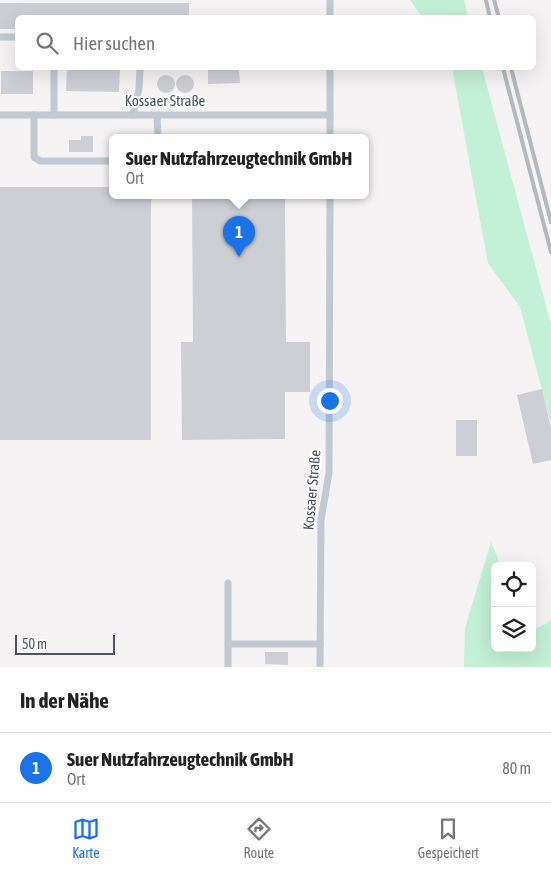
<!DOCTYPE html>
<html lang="de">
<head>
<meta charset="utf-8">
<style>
	body { margin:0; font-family:"Asap Condensed",sans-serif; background:#f6f6f6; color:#222 }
	.controls { position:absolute; right:15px; bottom:15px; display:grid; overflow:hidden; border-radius:8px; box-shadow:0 5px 20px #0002 }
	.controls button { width:45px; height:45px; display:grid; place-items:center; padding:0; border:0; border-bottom:1px solid #e0e0e0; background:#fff; color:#222; font:25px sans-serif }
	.scale { position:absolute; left:15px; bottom:12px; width:100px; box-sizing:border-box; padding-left:5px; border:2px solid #4a5661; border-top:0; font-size:14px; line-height:18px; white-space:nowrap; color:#4a5661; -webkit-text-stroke:4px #fff; paint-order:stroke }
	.you { position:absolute; left:329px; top:400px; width:18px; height:18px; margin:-12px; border:4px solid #fff; border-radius:50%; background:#1a73e8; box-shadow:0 0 0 8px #1a73e833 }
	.badge { display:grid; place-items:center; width:32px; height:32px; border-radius:50%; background:#1a73e8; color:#fff; font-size:16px; font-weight:700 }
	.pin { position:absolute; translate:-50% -41px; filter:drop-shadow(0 1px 2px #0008) }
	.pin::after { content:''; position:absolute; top:26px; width:18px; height:15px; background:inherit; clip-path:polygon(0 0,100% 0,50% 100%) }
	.popup { position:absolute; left:109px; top:134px; width:260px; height:65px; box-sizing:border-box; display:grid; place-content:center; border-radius:8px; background:#fff; filter:drop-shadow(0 1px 4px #0005); font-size:16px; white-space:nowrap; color:#767676 }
	.popup b { font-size:19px; color:#222 }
	.popup::after { content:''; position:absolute; left:50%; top:100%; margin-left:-10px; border:10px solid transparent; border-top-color:#fff }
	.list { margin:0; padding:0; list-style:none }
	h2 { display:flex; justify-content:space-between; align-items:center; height:65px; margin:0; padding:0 20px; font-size:21px }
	h2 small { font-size:16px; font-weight:400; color:#767676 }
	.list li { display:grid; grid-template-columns:32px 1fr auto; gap:15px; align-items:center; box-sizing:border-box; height:70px; padding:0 20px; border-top:1px solid #e0e0e0 }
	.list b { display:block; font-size:19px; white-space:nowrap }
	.list p { margin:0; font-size:16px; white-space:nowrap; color:#767676 }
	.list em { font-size:16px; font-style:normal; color:#767676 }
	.icon { flex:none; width:28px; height:28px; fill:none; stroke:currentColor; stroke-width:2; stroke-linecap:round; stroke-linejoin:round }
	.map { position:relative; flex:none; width:551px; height:667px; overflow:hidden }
	.search { position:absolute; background:#fff; box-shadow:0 5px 20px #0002; left:15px; right:15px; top:15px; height:55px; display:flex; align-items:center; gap:12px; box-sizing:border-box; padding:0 18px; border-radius:8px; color:#767676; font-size:19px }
	.sheet { height:135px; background:#fff }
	nav { display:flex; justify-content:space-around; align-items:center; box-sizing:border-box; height:70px; border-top:1px solid #e0e0e0; background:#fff; font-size:14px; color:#767676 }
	nav a { display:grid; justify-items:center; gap:2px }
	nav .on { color:#1a73e8 }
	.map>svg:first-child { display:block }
</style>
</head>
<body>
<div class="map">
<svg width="551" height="667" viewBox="0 0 551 667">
	<rect width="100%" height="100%" fill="#f5f3f3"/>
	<g fill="#c3f1d5">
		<path d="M410,0h54l4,17h-46z"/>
		<path d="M452,68h30l69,256v100l-31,-117 -32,-44z"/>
		<path d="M491,542l10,24h-6v82h37v-18l14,-6 5,-5v48h-87l1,-39z"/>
	</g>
	<g fill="#cdcfd5">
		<path d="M0,3h189v15h-171v11h-18z"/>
		<path d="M67,68h53l-1,24 -53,-1z"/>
		<path d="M208,70h31l1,13 -32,1z"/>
		<rect x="1" y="71" width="32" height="23"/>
		<circle cx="185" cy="84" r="9"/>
		<circle cx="166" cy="84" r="9"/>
		<path d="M81,136h12v16h-24v-12h12z"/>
		<path d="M0,187h113v9h38v244h-151z"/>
		<path d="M192,196h93l1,146h24v50h-25v47l-103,1 -1,-98h12z"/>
		<path d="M542,389l9,39v32l-18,4 -16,-69z"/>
		<rect x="456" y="420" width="21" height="36"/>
		<path d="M265,652h23v13l-23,-1z"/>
	</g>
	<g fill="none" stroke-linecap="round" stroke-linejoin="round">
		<g stroke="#c1cad2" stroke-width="7">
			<path d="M330,0v18"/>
			<path d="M0,37h18"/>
			<path d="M54,68v47"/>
			<path d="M0,115h330"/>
			<path d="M34,115v42l6,4h73"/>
			<path d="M133,115l6,-26 1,-21"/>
			<path d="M157,115l1,23"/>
			<path d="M330,138v-70"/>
			<path d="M228,644h92"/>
			<path d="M228,667v-84"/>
			<path d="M320,667l1,-147 8,-47 1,-277"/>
		</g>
		<g stroke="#b5b8bd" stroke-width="4">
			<path d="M486,0l4,18"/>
			<path d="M494,0l5,18"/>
			<path d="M503,68l48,184"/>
			<path d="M511,68l40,154"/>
		</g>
	</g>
	<g text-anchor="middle" stroke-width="4" stroke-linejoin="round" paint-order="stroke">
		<g font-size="15" fill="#4a5661" stroke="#fff">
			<text x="165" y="106">Kossaer Straße</text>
			<text transform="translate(312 490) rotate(-85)" y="5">Kossaer Straße</text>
		</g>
	</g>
</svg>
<div class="controls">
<button><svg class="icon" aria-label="locate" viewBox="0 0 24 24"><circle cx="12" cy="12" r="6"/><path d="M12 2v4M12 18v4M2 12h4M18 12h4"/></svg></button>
<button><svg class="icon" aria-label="layers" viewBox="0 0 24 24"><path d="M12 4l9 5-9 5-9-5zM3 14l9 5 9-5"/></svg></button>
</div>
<div class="scale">50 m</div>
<div class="you"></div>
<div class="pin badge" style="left:239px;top:257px">1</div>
<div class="popup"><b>Suer Nutzfahrzeugtechnik GmbH</b>Ort</div>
<div class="search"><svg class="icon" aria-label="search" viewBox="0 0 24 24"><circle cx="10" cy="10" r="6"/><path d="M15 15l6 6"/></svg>Hier suchen</div>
</div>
<section class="sheet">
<h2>In der Nähe<small></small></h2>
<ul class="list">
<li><span class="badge">1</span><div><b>Suer Nutzfahrzeugtechnik GmbH</b><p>Ort</p></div><em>80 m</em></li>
</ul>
</section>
<nav>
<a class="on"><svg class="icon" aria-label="map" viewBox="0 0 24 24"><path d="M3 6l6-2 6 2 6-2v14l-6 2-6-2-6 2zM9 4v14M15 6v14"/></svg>Karte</a>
<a><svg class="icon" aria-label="directions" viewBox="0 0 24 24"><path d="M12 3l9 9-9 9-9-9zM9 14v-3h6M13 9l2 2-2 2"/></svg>Route</a>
<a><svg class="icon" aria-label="saved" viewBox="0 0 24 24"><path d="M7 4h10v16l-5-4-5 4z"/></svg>Gespeichert</a>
</nav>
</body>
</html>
